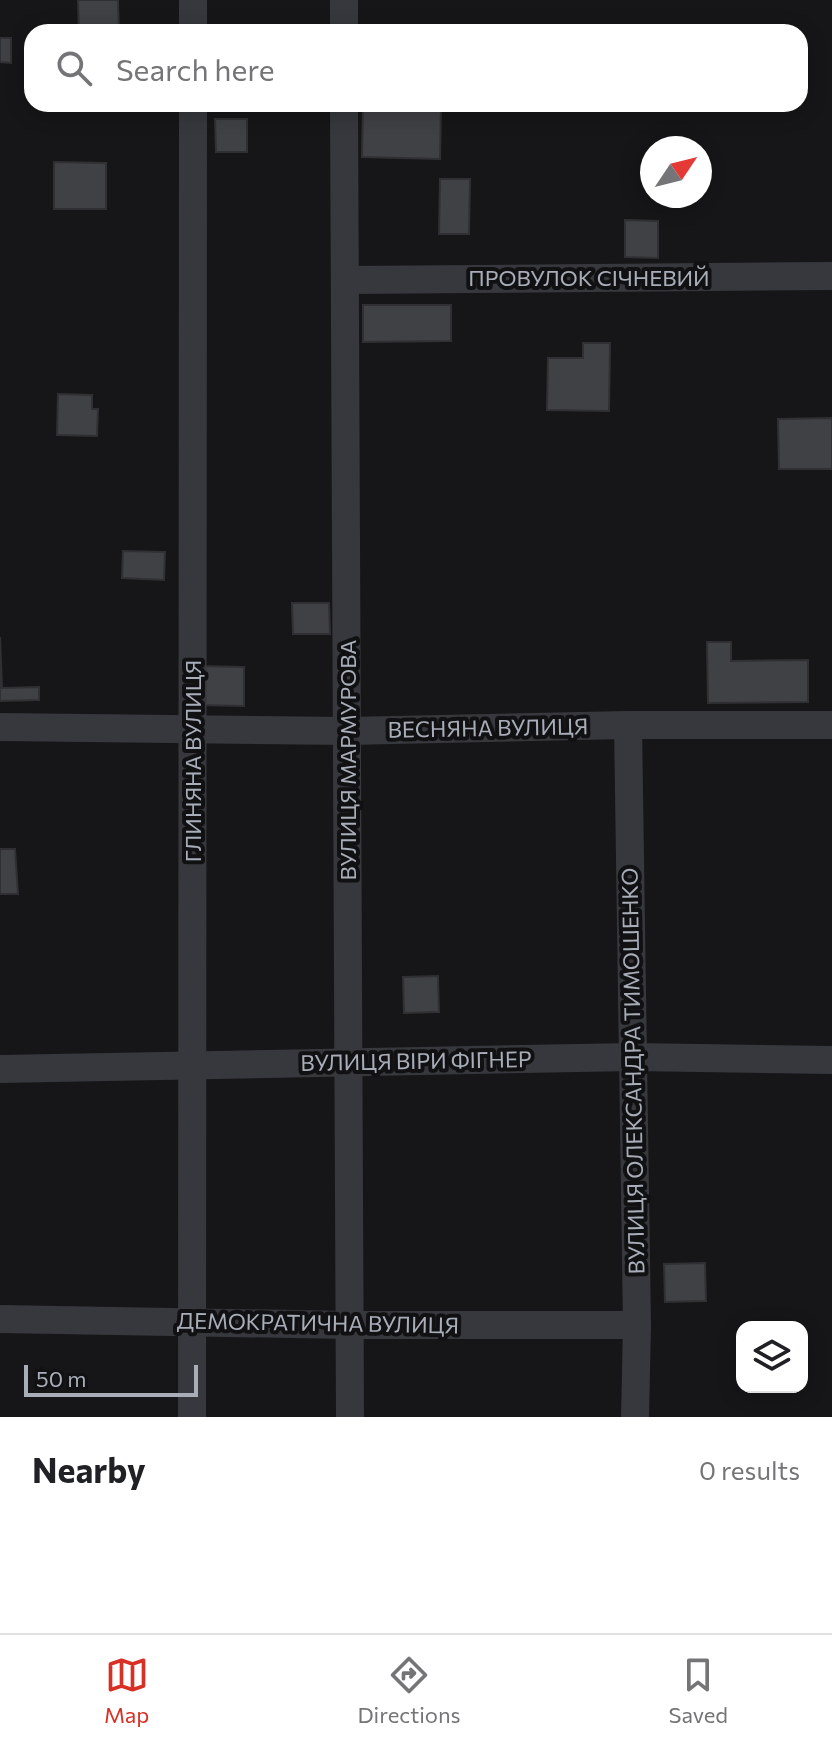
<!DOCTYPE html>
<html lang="en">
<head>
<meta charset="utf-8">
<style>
	body { margin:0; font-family:Commissioner,sans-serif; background:#f2f2f2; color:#202124 }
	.controls { position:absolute; right:24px; bottom:24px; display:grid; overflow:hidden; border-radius:16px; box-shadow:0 4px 20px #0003 }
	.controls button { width:72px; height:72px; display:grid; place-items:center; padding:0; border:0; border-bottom:2px solid #e0e0e0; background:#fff; color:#202124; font:40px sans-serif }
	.compass { position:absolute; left:640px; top:136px; width:72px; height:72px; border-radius:50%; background:#fff; box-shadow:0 4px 20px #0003; rotate:55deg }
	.scale { position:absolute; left:24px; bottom:20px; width:174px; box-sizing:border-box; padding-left:8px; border:4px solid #a8adb8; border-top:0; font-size:22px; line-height:28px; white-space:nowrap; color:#a8adb8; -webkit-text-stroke:6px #111113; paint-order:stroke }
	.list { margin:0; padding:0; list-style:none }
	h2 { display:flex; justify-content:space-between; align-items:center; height:104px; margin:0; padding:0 32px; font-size:34px }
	h2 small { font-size:26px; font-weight:400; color:#757577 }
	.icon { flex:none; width:44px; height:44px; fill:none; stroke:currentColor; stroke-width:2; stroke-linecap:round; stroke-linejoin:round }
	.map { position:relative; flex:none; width:832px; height:1417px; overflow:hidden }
	.search { position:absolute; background:#fff; box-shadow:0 4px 20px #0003; left:24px; right:24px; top:24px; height:88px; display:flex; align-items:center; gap:20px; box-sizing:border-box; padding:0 28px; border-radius:24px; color:#757577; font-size:30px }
	.sheet { height:216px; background:#fff }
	nav { display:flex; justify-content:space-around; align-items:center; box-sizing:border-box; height:112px; border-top:2px solid #e0e0e0; background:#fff; font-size:22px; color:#757577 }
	nav a { display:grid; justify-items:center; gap:4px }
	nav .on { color:#d93025 }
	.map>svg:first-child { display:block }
</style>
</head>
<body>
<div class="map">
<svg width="832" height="1417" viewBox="0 0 832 1417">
	<rect width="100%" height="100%" fill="#161618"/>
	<g fill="#404145" stroke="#303034" stroke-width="2">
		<path d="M78,0h40l1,31 -40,1z"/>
		<path d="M0,38h11v25l-11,-1z"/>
		<path d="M363,104h78l-1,55 -78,-2z"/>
		<path d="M215,119h32v33h-31z"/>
		<path d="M54,162l52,1v46h-52z"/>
		<path d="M440,179h30l-1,55h-30z"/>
		<path d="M625,220l33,1v37l-33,-1z"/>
		<path d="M363,305h88v36l-88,1z"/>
		<path d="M583,343h27l-1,68 -62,-1 1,-52h35z"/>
		<path d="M58,394l34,1v14h6l-1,27 -40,-1z"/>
		<path d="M832,418v51h-53l-1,-50z"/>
		<path d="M123,551l42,1 -1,28 -42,-2z"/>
		<path d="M292,603h37l1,31h-37z"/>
		<path d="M0,637l2,51 37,-1v13l-39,1z"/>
		<path d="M707,642h24v19l77,-1v42l-100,1z"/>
		<path d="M198,666l46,1v39l-47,-1z"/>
		<path d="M0,849h15l3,45h-18z"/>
		<path d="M438,976l1,36 -35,1 -1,-36z"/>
		<path d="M705,1263l1,38 -41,1 -1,-38z"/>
	</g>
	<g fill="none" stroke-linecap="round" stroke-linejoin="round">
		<g stroke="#37383d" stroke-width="28">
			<path d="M344,0v32"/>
			<path d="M193,32v-32"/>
			<path d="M344,104l6,1313"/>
			<path d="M345,280l487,-4"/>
			<path d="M628,725l9,600 -2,92"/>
			<path d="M0,727l348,4 280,-6h204"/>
			<path d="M0,1069l633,-12 199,3"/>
			<path d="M0,1319l350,6h287"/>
			<path d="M192,1417l1,-1313"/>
		</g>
	</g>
	<g text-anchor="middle" stroke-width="8" stroke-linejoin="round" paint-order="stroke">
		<g font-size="22" fill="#a8adb8" stroke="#111113">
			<text x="589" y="286">ПРОВУЛОК СІЧНЕВИЙ</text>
			<text transform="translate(488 728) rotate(-1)" y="8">ВЕСНЯНА ВУЛИЦЯ</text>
			<text transform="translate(348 760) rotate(-90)" y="8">ВУЛИЦЯ МАРМУРОВА</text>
			<text transform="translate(193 761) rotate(-90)" y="8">ГЛИНЯНА ВУЛИЦЯ</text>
			<text transform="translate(416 1061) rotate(-1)" y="8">ВУЛИЦЯ ВІРИ ФІГНЕР</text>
			<text transform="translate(633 1071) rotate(-91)" y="8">ВУЛИЦЯ ОЛЕКСАНДРА ТИМОШЕНКО</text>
			<text transform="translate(318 1323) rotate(1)" y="8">ДЕМОКРАТИЧНА ВУЛИЦЯ</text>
		</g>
	</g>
</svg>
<div class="controls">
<button><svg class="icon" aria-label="layers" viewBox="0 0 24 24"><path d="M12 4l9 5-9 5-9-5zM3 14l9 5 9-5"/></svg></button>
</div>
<svg class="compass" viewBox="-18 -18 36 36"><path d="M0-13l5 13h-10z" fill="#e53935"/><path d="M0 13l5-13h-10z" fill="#757577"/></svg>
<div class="scale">50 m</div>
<div class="search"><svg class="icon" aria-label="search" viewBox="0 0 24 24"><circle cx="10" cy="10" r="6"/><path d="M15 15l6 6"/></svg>Search here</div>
</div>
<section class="sheet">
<h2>Nearby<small>0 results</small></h2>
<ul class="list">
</ul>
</section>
<nav>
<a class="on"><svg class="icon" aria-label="map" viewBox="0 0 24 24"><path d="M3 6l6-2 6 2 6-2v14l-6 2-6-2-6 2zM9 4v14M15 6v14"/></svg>Map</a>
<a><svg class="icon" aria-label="directions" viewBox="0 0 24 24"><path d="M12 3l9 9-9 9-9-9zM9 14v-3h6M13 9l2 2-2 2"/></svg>Directions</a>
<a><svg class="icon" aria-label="saved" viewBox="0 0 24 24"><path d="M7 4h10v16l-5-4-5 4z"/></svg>Saved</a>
</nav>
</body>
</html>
